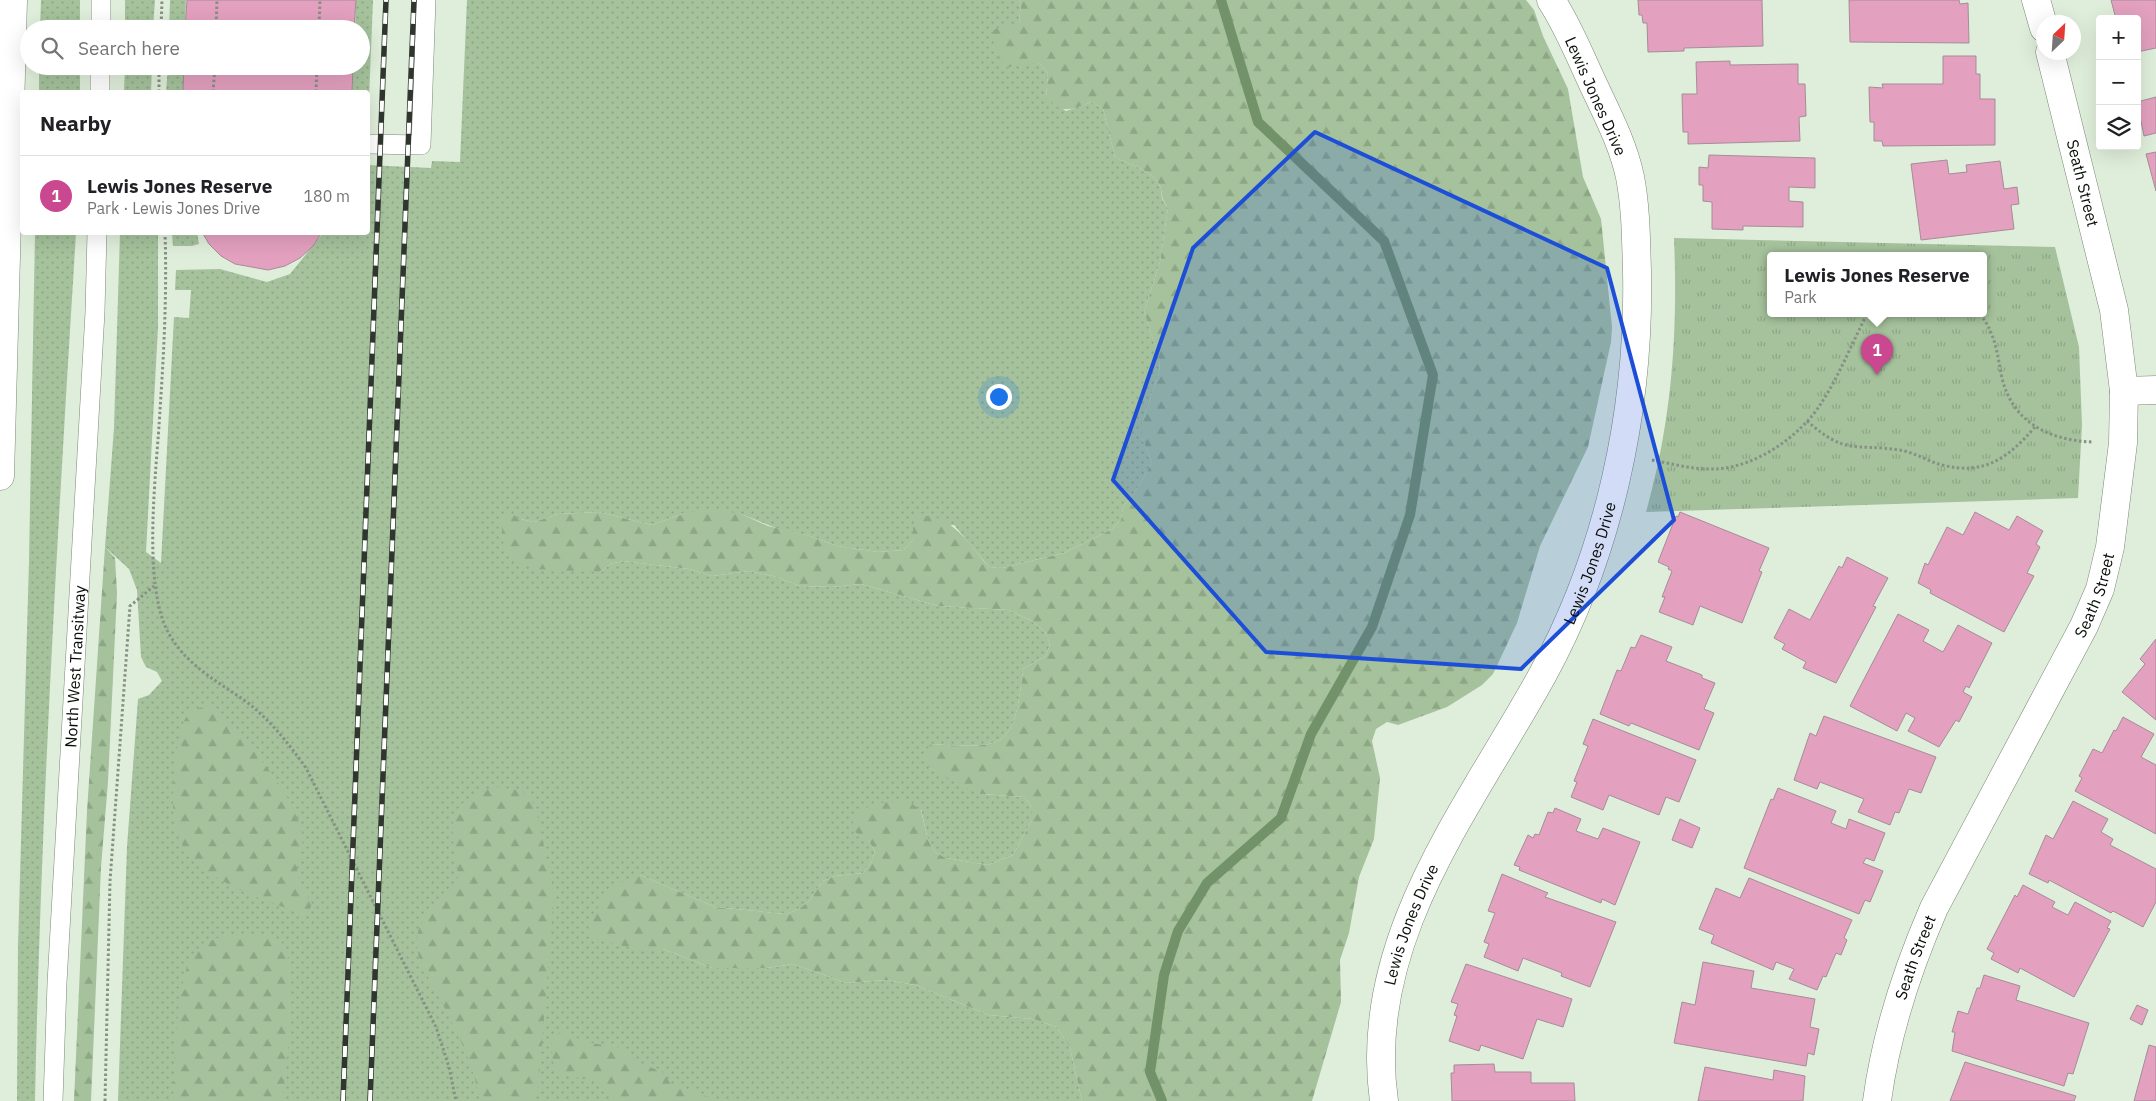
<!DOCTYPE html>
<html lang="en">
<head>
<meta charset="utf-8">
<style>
	body { margin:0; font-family:"IBM Plex Sans",sans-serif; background:#f6f6f6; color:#202124 }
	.controls { position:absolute; right:15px; top:15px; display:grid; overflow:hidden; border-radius:5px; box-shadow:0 5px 20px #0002 }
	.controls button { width:45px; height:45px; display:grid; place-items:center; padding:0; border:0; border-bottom:1px solid #e0e0e0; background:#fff; color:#202124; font:25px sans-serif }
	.compass { position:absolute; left:2036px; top:15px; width:45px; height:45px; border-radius:50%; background:#fff; box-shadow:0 5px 20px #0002; rotate:25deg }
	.you { position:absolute; left:998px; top:396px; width:18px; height:18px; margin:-12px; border:4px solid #fff; border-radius:50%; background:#1a73e8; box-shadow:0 0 0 8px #1a73e833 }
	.badge { display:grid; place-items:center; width:32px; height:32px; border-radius:50%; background:#ca488f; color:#fff; font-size:16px; font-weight:700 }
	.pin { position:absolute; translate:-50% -41px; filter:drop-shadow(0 1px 2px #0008) }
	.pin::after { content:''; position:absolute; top:26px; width:18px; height:15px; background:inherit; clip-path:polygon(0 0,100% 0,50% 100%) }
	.popup { position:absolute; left:1767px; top:252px; width:220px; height:65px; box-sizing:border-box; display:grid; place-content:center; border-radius:5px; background:#fff; filter:drop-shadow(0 1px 4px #0005); font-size:16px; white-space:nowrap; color:#757577 }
	.popup b { font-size:19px; color:#202124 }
	.popup::after { content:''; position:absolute; left:50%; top:100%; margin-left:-10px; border:10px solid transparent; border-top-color:#fff }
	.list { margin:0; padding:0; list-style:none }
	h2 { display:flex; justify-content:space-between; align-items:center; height:65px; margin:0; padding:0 20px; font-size:21px }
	h2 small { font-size:16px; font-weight:400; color:#757577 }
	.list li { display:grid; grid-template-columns:32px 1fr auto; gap:15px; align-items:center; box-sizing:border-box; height:80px; padding:0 20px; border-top:1px solid #e0e0e0 }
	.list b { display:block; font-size:19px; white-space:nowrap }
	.list p { margin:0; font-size:16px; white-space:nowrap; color:#757577 }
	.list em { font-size:16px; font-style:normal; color:#757577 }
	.icon { flex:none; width:28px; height:28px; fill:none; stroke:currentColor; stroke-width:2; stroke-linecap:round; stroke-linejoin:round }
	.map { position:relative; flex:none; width:2156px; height:1101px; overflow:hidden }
	.search { position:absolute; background:#fff; box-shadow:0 5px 20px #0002; left:20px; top:20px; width:350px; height:55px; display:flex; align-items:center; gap:12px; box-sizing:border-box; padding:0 18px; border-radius:28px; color:#757577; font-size:19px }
	.panel { position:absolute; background:#fff; box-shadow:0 5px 20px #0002; left:20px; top:90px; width:350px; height:145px; border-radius:5px }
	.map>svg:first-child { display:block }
</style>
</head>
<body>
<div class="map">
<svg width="2156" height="1101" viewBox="0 0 2156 1101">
	<defs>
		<pattern id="grass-dots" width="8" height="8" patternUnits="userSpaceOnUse" patternTransform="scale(1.25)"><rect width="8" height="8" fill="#a5c29c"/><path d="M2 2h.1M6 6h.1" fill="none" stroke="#8da685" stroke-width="1.8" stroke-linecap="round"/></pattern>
		<pattern id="forest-firs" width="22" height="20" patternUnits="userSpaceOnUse" patternTransform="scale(1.25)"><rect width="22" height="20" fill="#a5c29c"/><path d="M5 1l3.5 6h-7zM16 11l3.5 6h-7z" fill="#8da685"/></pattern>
		<pattern id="park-tufts" width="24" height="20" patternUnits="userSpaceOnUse" patternTransform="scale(1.25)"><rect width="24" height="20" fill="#a5c29c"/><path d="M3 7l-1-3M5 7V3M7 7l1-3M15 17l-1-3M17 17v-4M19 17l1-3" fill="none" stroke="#8da685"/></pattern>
	</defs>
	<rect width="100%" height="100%" fill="#dfeeda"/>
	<g fill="url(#grass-dots)">
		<path d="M41,0h39v29h-40z"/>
		<path d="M125,0h30l-2,29h-28z"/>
		<path d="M170,0h16l-1,29h-16z"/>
		<path d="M356,0h17l-5,124v-32h-16l1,-26h8v-37h-6z"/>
		<path d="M467,0h552l2,2 -2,21 20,40 9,10 -2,24 20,14 26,-9 11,7 12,48c13,7 39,14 45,29 4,10 -2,9 8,22l-8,54 -16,50 16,48 -1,13 -17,50v15l10,24 -13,24 -16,21 -2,13 -9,9 -48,24 -62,15 -13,-1 -35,-42 -41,3v12l-9,10 -26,2 -41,-6 -27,-10 -29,-6 -40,-16 -56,-1 -33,12 -53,-13 -41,2 -24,8 -14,-3 80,53 10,-8 13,-3 66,8 23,7 37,-5 24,5 27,10 32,1 29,-3 77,22 70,4 24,11 13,11 5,12 -4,12 -23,13c-9,79 -15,80 -92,75l-1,24 51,26 43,3 8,10v13l-19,35 -25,10 -42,-7 -11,-6 -7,-12 -7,-30 -53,30 7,11 -4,12 -8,10 -28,3 -12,5 -14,20 -10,8 -13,5 -71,-7 -75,-32 -4,74h27l49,19h55l26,-4 53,19 40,-3 29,5 74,30 44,4 24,8 13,21 12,53h-964l9,-254 11,-148 11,-4 13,-14 -5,-9 -11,-5 -5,-10 -4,-67 -8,-21 -24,-22 9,-119 6,-195h38v94l-12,225 15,11 13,-246 15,1 2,-28h-16l1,-20 44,-1 47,13 23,-8 33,-41 45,-1v-67l63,3 1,-7 28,1z"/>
		<rect x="39" y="66" width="41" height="26"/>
		<path d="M125,66h27l-1,26h-27z"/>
		<path d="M168,66h16l-1,26h-17z"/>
		<path d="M35,233h41c-18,289 -35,578 -41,868h-18l1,-154 11,-386z"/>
		<path d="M172,233h25l2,11 -7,2h-19z"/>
	</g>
	<g fill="url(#forest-firs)">
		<path d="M1019,0h507l8,10 9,26 25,53 15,88 18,42 11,108 -1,15 -23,105 -48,99 -23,77 -24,51 -11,11 -35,22 -49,18 -11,-3 -11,7 -4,12 8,37 -6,61 -15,38 -10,56 -9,27 1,42 -29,99h-230l-12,-53 -13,-21 -24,-8 -44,-4 -74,-30 -29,-5 -40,3 -53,-19 -26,4h-55l-49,-19h-27l-38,-9 -10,-10c8,-25 26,-50 52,-55l75,32 71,7 13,-5 10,-8 14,-20 12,-5 28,-3 8,-10 4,-12 -7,-11 -18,-11c12,-29 31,-26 59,-28l12,10 7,29 7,12 11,6 42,7 25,-10 19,-35v-13l-8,-10 -43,-3 -15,-6 -36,-20 -7,-13 8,-11c77,5 83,4 92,-75l23,-13 4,-12 -5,-12 -13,-11 -24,-11 -70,-4 -77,-22 -29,3 -32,-1 -27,-10 -24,-5 -37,5 -23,-7 -66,-8 -13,3 -10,8 -66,-3 -24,-11 -6,-11 -3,-26 8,-9 11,7 14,3 24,-8 41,-2 53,13 33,-12 27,-4 29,5 27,12 42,10 27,10 41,6 26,-2 9,-10v-12l4,-12c34,-4 52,28 72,51l13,1 62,-15 48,-24 9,-9 2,-13 16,-21 13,-24 -10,-24v-15l17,-50 1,-12 -16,-49 16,-50 8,-54c-9,-13 -4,-12 -8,-22 -6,-15 -32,-22 -45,-29l-12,-48 -11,-7c-21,7 -29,14 -46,-5l2,-24 -9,-10 -37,5 -10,-38 27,-7 2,-21z"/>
		<path d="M105,547l10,11 2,35 -9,189 -7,85 -10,234h-17l13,-290z"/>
		<path d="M210,706c29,23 85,89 92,126 3,14 -5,24 -5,37 0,13 10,25 15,35l-5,12c-39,-15 -80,-26 -112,-55 -28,-25 -23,-71 -19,-104 2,-12 3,-30 11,-41 5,-7 15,-9 23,-10z"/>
		<path d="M494,787c21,3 33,0 42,22l18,85 -16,198 -9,9h-49c-9,-51 -36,-93 -60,-139 -8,-31 0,-42 22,-63 4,-4 11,-8 14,-13 3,-9 1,-18 0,-27 -8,-44 -5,-56 38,-72z"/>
		<path d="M227,934c15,1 40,-3 53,7 21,16 5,133 3,160h-110c2,-34 2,-123 21,-148 8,-10 21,-14 33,-19z"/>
		<path d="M563,1031l22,11 37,6 19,16 22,8 7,11 49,18h-104l-15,-19 -41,-8 -6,-11 -2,-25z"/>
	</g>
	<path fill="url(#park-tufts)" fill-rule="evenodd" d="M1674,238l381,9 24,100 3,78 -4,73 -432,14c26,-92 32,-179 28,-274zM1983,256v58h-212v-58z"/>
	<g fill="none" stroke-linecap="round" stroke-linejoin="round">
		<path stroke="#729269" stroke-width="10" d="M1162,1101l-12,-29 14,-97 14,-44 29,-48 74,-65 30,-84 61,-107 38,-112 23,-140 -49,-134 -126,-119 -37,-122"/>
	</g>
	<g fill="#e3a0bf" stroke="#a48d97">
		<path d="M187,0h169l-2,29h-169z"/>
		<path d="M1638,0h124l1,46 -79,2v3l-36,1 -1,-29h-4l-1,-8h-3z"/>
		<path d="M1849,0h110l1,4 8,-1 1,40 -119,-1z"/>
		<path d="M2111,0h45v48l-19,4v-33h-21z"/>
		<path d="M1943,56h33v18h4v25h15v46l-112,1 -1,-5h-8v-19h-4l-1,-35 14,1 -1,-4h61z"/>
		<path d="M1730,61v4l68,-1v20h7l1,32 -7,1 1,24 -112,3v-12h-5l-1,-38h15l-1,-32z"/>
		<path d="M184,66h169l-1,26h-169z"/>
		<path d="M2156,97v36l-12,3 -7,-34z"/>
		<path d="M2156,152v39l-10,-37z"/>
		<path d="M1709,155l106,3v30l-26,-1v14l14,1v25l-60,-1v4l-31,-1v-27l-9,-1v-16h-4v-18l9,1z"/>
		<path d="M1947,160l2,14 18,-2 -1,-7 34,-4 4,28 13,-2 2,17 -8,1 3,24 -93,11 -10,-76z"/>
		<path d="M202,232h120l-9,14 -13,12 -15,8 -17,4 -33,-6 -14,-8 -12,-12z"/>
		<path d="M1680,512l89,36 -10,23 3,1 -20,51 -42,-17 -7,19 -34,-13 6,-15h-3l10,-26 -4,-2 1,-2 -11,-5 18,-46 2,1z"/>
		<path d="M1975,512l34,18 8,-14 26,15 -7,13 4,3 -13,26 7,3 -30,56 -74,-39 1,-3 -13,-7 7,-20 3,2 19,-38 16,8z"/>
		<path d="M1847,557l41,21 -15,28 3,1 -40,76 -33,-15 3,-6 -24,-13 3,-5 -11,-6 15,-29 21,11 29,-54 3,2z"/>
		<path d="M1898,614l31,16 -6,11 20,11 15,-27 34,18 -23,45 -3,-2 -3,6 9,5 -13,25 -3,-2 -17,27 -31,-16 7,-13 -9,-5 -9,18 -47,-25z"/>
		<path d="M1641,635l31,12 -6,14 36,14v3l13,5 -11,26 10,4 -15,37 -68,-27 -2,3 -29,-12 17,-44 4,1 10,-24 4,1z"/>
		<path d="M2156,639v81l-34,-28 23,-28 -5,-5z"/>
		<path d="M1824,716l112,41 -15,36 -12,-4 -10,24 -4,-1 -5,13 -32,-13 6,-13 -44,-17 -3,7 -23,-9 16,-47 6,3z"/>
		<path d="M2123,717l31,17 -13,23 15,8v69l-81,-43 7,-13 -3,-2 14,-27 9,4 12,-23 2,1z"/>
		<path d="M1593,719l103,41 -17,42 -13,-5 -7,18 -50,-20 -6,15 -32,-13 6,-15 -3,-1 14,-35 -5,-2z"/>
		<path d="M1778,788l58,23 -5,12 15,6 3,-10 36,14 -11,28 -8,-3 -3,5 20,8 -13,31 -5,-2 -6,14 -115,-46 27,-69 2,1z"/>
		<path d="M2073,801l35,18 -7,13 12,7 -3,6 46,24v33l-13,25 -30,-16 -2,2 -62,-33 -1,3 -19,-9 17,-39 7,4z"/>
		<path d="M1555,808l26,11 -5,12 22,8 5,-11 37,14 -25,63 -13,-6 -1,4 -82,-33 1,-3 -6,-2 14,-30 5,3 2,-4 4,1 9,-23 5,1z"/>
		<path d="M1680,819l20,9 -8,20 -20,-8z"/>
		<path d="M1502,874l46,19 -3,4 71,25 -26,65 -29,-11 1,-3 -39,-15 -5,13 -34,-14 5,-13 -5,-2 11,-29 -7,-2z"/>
		<path d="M1749,878l103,42 -8,18 3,2 -6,15 -5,-2 -10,24 -3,-1 -6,14 -28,-11 5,-10 -18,-7 -3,8 -62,-27 3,-8 -15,-6 17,-41 24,10z"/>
		<path d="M2023,885l32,17 -3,5 16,8 7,-13 36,19 -4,7 3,1 -36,68 -54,-29 -2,5 -27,-14 3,-6 -7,-4 28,-54 2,2z"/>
		<path d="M1703,962l51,9 -3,17 64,11 -5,28 9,2 -5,26 -6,-2 -2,13 -132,-23 8,-41 13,3z"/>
		<path d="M1466,964l106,35 -9,28 -26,-8 -14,40 -42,-14 -2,6 -30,-10 8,-25 -3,-1 4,-11 -7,-2z"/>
		<path d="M1984,975l36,11 -4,14 73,23 -16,51 -5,-1 -4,13 -112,-35 3,-19h-3l6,-21 10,3 9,-26h3z"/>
		<path d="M2137,1005l11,5 -6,15 -12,-6z"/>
		<path d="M2149,1045l7,2v54h-22z"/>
		<path d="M1965,1062l111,34 -2,5h-124z"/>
		<path d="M1494,1064l1,8h36v11h43l1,18h-123l-1,-28h3v-8z"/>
		<path d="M1705,1067l68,13 1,-10 31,6 -2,25h-105z"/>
	</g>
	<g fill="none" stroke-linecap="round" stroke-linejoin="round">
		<defs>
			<g id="lane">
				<path d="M101,29v-29"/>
				<path d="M100,92v-26"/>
				<path d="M368,144l53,1 5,-145"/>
				<path id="s1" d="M53,1101l4,-118 38,-671 2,-80"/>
			</g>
			<g id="street">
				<path d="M2036,0l8,28"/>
				<path d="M2124,391l32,-1"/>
				<path id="s2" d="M1384,1101c-23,-161 86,-294 159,-427 66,-121 97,-265 94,-403 -1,-31 -1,-63 -7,-94 -7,-33 -23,-63 -37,-93 -13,-28 -25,-58 -42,-84"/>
				<path id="s3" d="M1877,1101c9,-67 30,-131 57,-193l150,-282 16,-37 10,-42 13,-104 1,-52 -10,-81 -64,-258"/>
			</g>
			<path id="highway" d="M0,476l13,-476"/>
		</defs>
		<use href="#lane" stroke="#7a8876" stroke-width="20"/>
		<use href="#street" stroke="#7a8876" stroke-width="29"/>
		<use href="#highway" stroke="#7a8876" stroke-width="29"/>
		<g stroke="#869183" stroke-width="3" stroke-dasharray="2.5 2.5" stroke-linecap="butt">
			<path d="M161,29l1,-29"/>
			<path d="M216,29l1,-29"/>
			<path d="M319,29l1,-29"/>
			<path d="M159,92v-26"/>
			<path d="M213,92l2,-26"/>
			<path d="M316,92l1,-26"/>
			<path d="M165,232c2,60 -1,119 -5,178 -3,59 -19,174 9,224 19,33 50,48 79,69 23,18 41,41 58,65l130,259 13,40 7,34"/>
			<path d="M1980,314c16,20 17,40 22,64 11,45 47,62 90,64"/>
			<path d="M1807,421c40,35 46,22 92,29 15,2 28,11 43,15 43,11 67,-8 93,-38"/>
			<path d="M1652,460c20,4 43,10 64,9 40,-2 85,-33 106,-67 18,-28 30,-59 45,-88"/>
			<path d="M105,1101l5,-220 20,-275 24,-20"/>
		</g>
		<use href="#lane" stroke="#fff" stroke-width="19"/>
		<use href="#street" stroke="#fff" stroke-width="28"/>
		<use href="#highway" stroke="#fff" stroke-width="28"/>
		<defs>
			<g id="rail">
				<path d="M343,1101l43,-1101"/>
				<path d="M370,1101l44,-1101"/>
			</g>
		</defs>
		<use href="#rail" stroke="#2f362e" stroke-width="5.5"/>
		<use href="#rail" stroke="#fff" stroke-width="4" stroke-dasharray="11" stroke-linecap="butt"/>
	</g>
	<path fill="#1d4ed8" fill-opacity="0.2" stroke="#1d4ed8" stroke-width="4" stroke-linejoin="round" d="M1315,132l292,136 67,252 -153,149 -255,-17 -153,-172 80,-232z"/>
	<g text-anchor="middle" stroke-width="4.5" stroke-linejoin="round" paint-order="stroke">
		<g font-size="16" fill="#080d07" stroke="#fff">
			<text transform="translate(1596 96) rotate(66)" y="6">Lewis Jones Drive</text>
			<text transform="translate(2083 183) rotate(76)" y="6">Seath Street</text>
			<text dy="6" stroke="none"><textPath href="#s2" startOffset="586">Lewis Jones Drive</textPath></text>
			<text dy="6" stroke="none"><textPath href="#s3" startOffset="554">Seath Street</textPath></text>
			<text dy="6" stroke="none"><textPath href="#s1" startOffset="435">North West Transitway</textPath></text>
			<text dy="6" stroke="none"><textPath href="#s2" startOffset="181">Lewis Jones Drive</textPath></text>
			<text dy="6" stroke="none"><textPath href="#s3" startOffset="149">Seath Street</textPath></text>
		</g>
	</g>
</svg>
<div class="controls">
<button>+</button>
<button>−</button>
<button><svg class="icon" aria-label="layers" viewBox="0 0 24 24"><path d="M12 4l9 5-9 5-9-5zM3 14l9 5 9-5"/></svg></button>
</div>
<svg class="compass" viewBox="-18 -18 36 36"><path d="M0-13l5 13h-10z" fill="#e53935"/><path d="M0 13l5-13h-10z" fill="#757577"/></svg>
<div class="you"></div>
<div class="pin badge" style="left:1877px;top:375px">1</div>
<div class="popup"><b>Lewis Jones Reserve</b>Park</div>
<div class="search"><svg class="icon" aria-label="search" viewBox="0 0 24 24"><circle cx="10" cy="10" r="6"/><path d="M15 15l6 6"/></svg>Search here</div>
<section class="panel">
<h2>Nearby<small></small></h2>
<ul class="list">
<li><span class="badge">1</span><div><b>Lewis Jones Reserve</b><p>Park · Lewis Jones Drive</p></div><em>180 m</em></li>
</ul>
</section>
</div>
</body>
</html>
